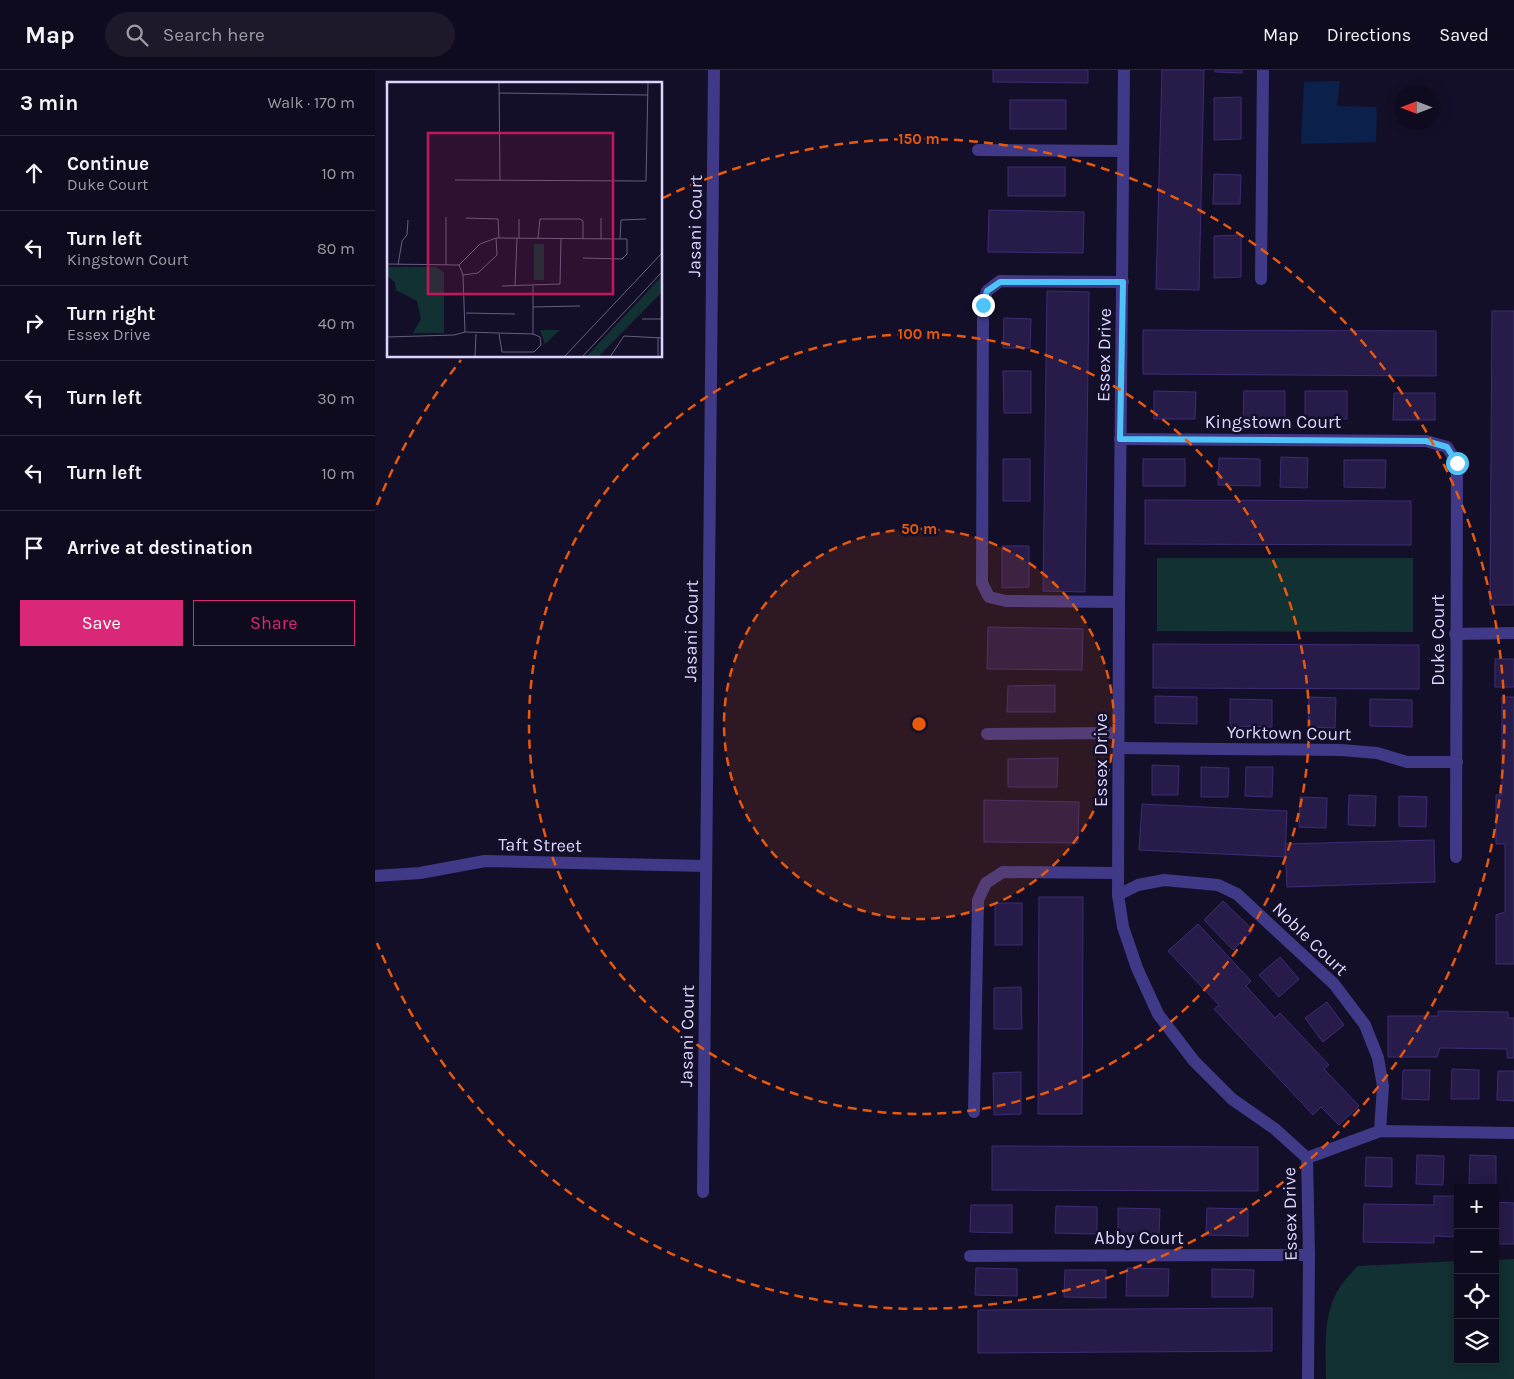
<!DOCTYPE html>
<html lang="en">
<head>
<meta charset="utf-8">
<style>
	body { margin:0; font-family:Karla,sans-serif; background:#1d192b; color:#f1f3f6 }
	.controls { position:absolute; right:15px; bottom:15px; display:grid; overflow:hidden; border-radius:0px; box-shadow:0 2px 12px #0003 }
	.controls button { width:45px; height:45px; display:grid; place-items:center; padding:0; border:0; border-bottom:1px solid #2f2b3c; background:#0f0b1e; color:#f1f3f6; font:25px sans-serif }
	.compass { position:absolute; left:1019px; top:15px; width:45px; height:45px; border-radius:50%; background:#0f0b1e; box-shadow:0 2px 12px #0003; rotate:270deg }
	.stop { position:absolute; width:15px; height:15px; margin:-11px; border:4px solid #4fc3f7; border-radius:50%; background:#fff }
	.stop.end { background:#4fc3f7; border-color:#fff; box-shadow:0 1px 5px #0008 }
	.list { margin:0; padding:0; list-style:none }
	h2 { display:flex; justify-content:space-between; align-items:center; height:65px; margin:0; padding:0 20px; font-size:21px }
	h2 small { font-size:16px; font-weight:400; color:#9b9ba4 }
	.list li { display:grid; grid-template-columns:32px 1fr auto; gap:15px; align-items:center; box-sizing:border-box; height:75px; padding:0 20px; border-top:1px solid #2f2b3c }
	.list b { display:block; font-size:19px; white-space:nowrap }
	.list p { margin:0; font-size:16px; white-space:nowrap; color:#9b9ba4 }
	.list em { font-size:16px; font-style:normal; color:#9b9ba4 }
	.actions { display:flex; gap:10px; padding:15px 20px }
	.actions a { flex:1; padding:11px 0; border:1px solid #db2777; border-radius:0px; text-align:center; font-size:18px; color:#db2777 }
	.actions .main { background:#db2777; color:#fff }
	.icon { flex:none; width:28px; height:28px; fill:none; stroke:currentColor; stroke-width:2; stroke-linecap:round; stroke-linejoin:round }
	.map { position:relative; flex:none; width:1139px; height:1309px; overflow:hidden }
	header { display:flex; align-items:center; gap:30px; box-sizing:border-box; height:70px; padding:0 25px; background:#0f0b1e; border-bottom:1px solid #2f2b3c }
	header strong { font-size:24px }
	nav { display:flex; gap:28px; margin-inline-start:auto; font-size:18px }
	.search { width:350px; height:45px; background:#1d192b; display:flex; align-items:center; gap:12px; box-sizing:border-box; padding:0 18px; border-radius:28px; color:#9b9ba4; font-size:19px }
	main { display:flex }
	aside { flex:1; background:#0f0b1e }
	.map>svg:first-child { display:block }
</style>
</head>
<body>
<header>
<strong>Map</strong>
<div class="search"><svg class="icon" aria-label="search" viewBox="0 0 24 24"><circle cx="10" cy="10" r="6"/><path d="M15 15l6 6"/></svg>Search here</div>
<nav><a>Map</a><a>Directions</a><a>Saved</a></nav>
</header>
<main>
<aside>
<h2>3 min<small>Walk · 170 m</small></h2>
<ul class="list">
<li><svg class="icon" aria-label="ahead" viewBox="0 0 24 24"><path d="M12 20V5M6 11l6-6 6 6"/></svg><div><b>Continue</b><p>Duke Court</p></div><em>10 m</em></li>
<li><svg class="icon" aria-label="left" viewBox="0 0 24 24"><path d="M17 20v-9H6M10 6l-5 5 5 5"/></svg><div><b>Turn left</b><p>Kingstown Court</p></div><em>80 m</em></li>
<li><svg class="icon" aria-label="right" viewBox="0 0 24 24"><path d="M7 20v-9h11M14 6l5 5-5 5"/></svg><div><b>Turn right</b><p>Essex Drive</p></div><em>40 m</em></li>
<li><svg class="icon" aria-label="left" viewBox="0 0 24 24"><path d="M17 20v-9H6M10 6l-5 5 5 5"/></svg><div><b>Turn left</b></div><em>30 m</em></li>
<li><svg class="icon" aria-label="left" viewBox="0 0 24 24"><path d="M17 20v-9H6M10 6l-5 5 5 5"/></svg><div><b>Turn left</b></div><em>10 m</em></li>
<li><svg class="icon" aria-label="arrive" viewBox="0 0 24 24"><path d="M6 21V4h12l-3 4 3 4H6"/></svg><div><b>Arrive at destination</b></div></li>
</ul>
<div class="actions"><a class="main">Save</a><a>Share</a></div>
</aside>
<div class="map">
<svg width="1139" height="1309" viewBox="0 0 1139 1309">
	<rect width="100%" height="100%" fill="#140f28"/>
	<g fill="#123132">
		<path d="M782,488h256v74l-256,-1z"/>
		<path d="M1139,1189v120h-188c0,-30 -4,-66 14,-92 5,-8 12,-15 18,-21l100,-5v99h37v-100z"/>
	</g>
	<path fill="#0b204a" d="M965,11l-3,25 40,1 -1,35 -75,2 3,-62z"/>
	<g fill="#261b49" stroke="#3e2c75">
		<path d="M618,0h95v13l-95,-1z"/>
		<path d="M787,0h42l-5,220 -43,-1z"/>
		<path d="M840,0h27v3l-27,-1z"/>
		<path d="M866,27v42l-27,1v-42z"/>
		<rect x="635" y="30" width="56" height="29"/>
		<rect x="633" y="97" width="57" height="29"/>
		<path d="M839,104l27,1 -1,29h-27z"/>
		<path d="M614,140l95,2 -1,41 -95,-1z"/>
		<path d="M866,165v42l-27,1v-42z"/>
		<path d="M672,221l42,1 -4,300 -42,-1z"/>
		<path d="M1117,241h22v294h-24z"/>
		<path d="M629,248l27,1 -1,29h-27z"/>
		<path d="M768,260l293,1v45l-293,-2z"/>
		<path d="M628,301h28v42h-27z"/>
		<path d="M779,321l42,1 -1,27h-41z"/>
		<path d="M869,321h41v28l-42,-1z"/>
		<path d="M930,321h42v28l-42,-1z"/>
		<path d="M1019,323h41v27h-42z"/>
		<path d="M906,387l27,1 -1,30 -27,-1z"/>
		<path d="M844,388l41,1v27l-42,-1z"/>
		<rect x="628" y="389" width="27" height="42"/>
		<rect x="768" y="389" width="42" height="27"/>
		<path d="M969,390h42l-1,28 -41,-1z"/>
		<path d="M770,430l266,1v44l-266,-1z"/>
		<path d="M627,476h27v41l-27,1z"/>
		<path d="M613,557l95,2 -1,41 -95,-1z"/>
		<path d="M778,574l266,1v44l-266,-1z"/>
		<rect x="1120" y="589" width="19" height="28"/>
		<path d="M680,615v27h-48l1,-26z"/>
		<path d="M780,626l42,1v27l-42,-1z"/>
		<path d="M934,627l27,1 -1,30 -27,-1z"/>
		<path d="M1127,627h12v267h-18v-49l9,-3v-68h-9v-49h6z"/>
		<path d="M855,629l42,1v27l-42,-1z"/>
		<path d="M995,629l42,1v27l-42,-1z"/>
		<path d="M683,688l-1,29h-49v-28z"/>
		<path d="M777,695l27,1 -1,29h-26z"/>
		<path d="M826,697l28,1 -1,29h-27z"/>
		<path d="M871,697h27l-1,30 -27,-1z"/>
		<path d="M974,725l27,1 -1,30 -27,-1z"/>
		<path d="M1024,726l28,1 -1,30 -27,-1z"/>
		<path d="M925,727l27,1 -1,30 -27,-1z"/>
		<path d="M609,730l95,2 -1,41 -94,-1z"/>
		<path d="M767,734l145,7 -2,46 -146,-7z"/>
		<path d="M1059,770l1,42 -148,5 -2,-43z"/>
		<path d="M664,827h44l-1,217h-44z"/>
		<path d="M848,831l30,29 -20,20 -29,-30z"/>
		<rect x="620" y="833" width="27" height="42"/>
		<path d="M823,854l53,57 -5,5 29,32 5,-5 49,52 -5,4 35,37 -20,19 -18,-18 -8,8 -99,-106 5,-4 -51,-54z"/>
		<path d="M905,887l19,22 -20,18 -20,-22z"/>
		<path d="M646,917l1,42h-28v-41z"/>
		<path d="M952,932l17,23 -21,17 -18,-24z"/>
		<path d="M1063,941l70,1v6h6v40h-7v-9l-67,-1 -3,9h-49v-41h50z"/>
		<path d="M1077,999l27,1v29h-28z"/>
		<path d="M1028,1000h27l-1,30 -27,-1z"/>
		<path d="M1123,1001h16v30l-17,-1z"/>
		<path d="M646,1002v42l-27,1 -1,-42z"/>
		<path d="M617,1076l266,1v44l-266,-1z"/>
		<path d="M1042,1085l27,1 -1,29 -27,-1z"/>
		<path d="M1095,1085l26,1v29l-27,-1z"/>
		<path d="M991,1087l26,1v29l-27,-1z"/>
		<path d="M1059,1126h24v41l-24,-1v7l-71,-1 1,-38 70,1z"/>
		<path d="M1120,1132l19,1v41h-19z"/>
		<path d="M596,1135h41v28l-42,-1z"/>
		<path d="M681,1136l41,1v27l-42,-1z"/>
		<path d="M743,1138l42,1 -1,27 -41,-1z"/>
		<path d="M832,1138l41,1v27l-42,-1z"/>
		<path d="M601,1198l41,1v27l-42,-1z"/>
		<path d="M752,1198l42,1 -1,27h-42z"/>
		<path d="M837,1199l42,1 -1,27h-41z"/>
		<path d="M690,1200h41v28l-42,-1z"/>
		<path d="M897,1238v43l-294,2v-43z"/>
	</g>
	<g fill="none" stroke-linecap="round" stroke-linejoin="round">
		<g stroke="#403987" stroke-width="12">
			<path d="M603,80l145,1"/>
			<path d="M886,209l2,-209"/>
			<path d="M744,532l-113,-1 -17,-4 -7,-14 1,-278 4,-14 13,-10 123,1"/>
			<path d="M612,664l131,-1"/>
			<path d="M599,1042l4,-212 8,-17 17,-11 114,1"/>
		</g>
		<g stroke="#403987" stroke-width="12">
			<path d="M749,0l-5,532 -1,293 5,32 14,41 21,46 36,47 38,38 43,30 32,29 2,97 -1,124"/>
			<path d="M745,369l306,2 21,6 10,16 -1,394"/>
			<path d="M1080,564l59,-1"/>
			<path d="M744,678l222,2 36,3 30,9h50"/>
			<path d="M0,806l45,-3 65,-12 221,5"/>
			<path d="M743,825l20,-10 26,-5 54,5 19,9 97,90 31,41 13,33 5,28 -3,45"/>
			<path d="M932,1088l73,-27 134,2"/>
			<path d="M328,1122l11,-1122"/>
			<path d="M595,1186l339,-1"/>
		</g>
	</g>
	<g fill="none" stroke-linecap="round" stroke-linejoin="round">
		<path stroke="#4fc3f7" stroke-width="6" d="M608,235l4,-14 13,-9h123l-3,157 306,2 21,6 10,16"/>
	</g>
	<circle cx="544" cy="654" r="195" fill="#e8590c" fill-opacity=".12"/>
	<g fill="none" stroke="#e8590c" stroke-width="2.5" stroke-dasharray="9 6">
		<circle cx="544" cy="654" r="195"/>
		<circle cx="544" cy="654" r="390"/>
		<path d="M2 435A585 585 0 0 1 86 290M288 128A585 585 0 1 1 2 873"/>
	</g>
	<g text-anchor="middle" stroke-width="5" stroke-linejoin="round" paint-order="stroke">
		<g font-size="18" fill="#dcd6ff" stroke="#140f28">
			<text transform="translate(320 156) rotate(-89)" y="6">Jasani Court</text>
			<text transform="translate(729 285) rotate(-89)" y="6">Essex Drive</text>
			<text x="898" y="358">Kingstown Court</text>
			<text transform="translate(316 561) rotate(-89)" y="6">Jasani Court</text>
			<text transform="translate(1063 570) rotate(-90)" y="6">Duke Court</text>
			<text transform="translate(914 663) rotate(1)" y="6">Yorktown Court</text>
			<text transform="translate(726 690) rotate(-90)" y="6">Essex Drive</text>
			<text transform="translate(165 775) rotate(1)" y="6">Taft Street</text>
			<text transform="translate(935 869) rotate(44)" y="6">Noble Court</text>
			<text transform="translate(312 966) rotate(-89)" y="6">Jasani Court</text>
			<text transform="translate(915 1144) rotate(-91)" y="6">Essex Drive</text>
			<text x="764" y="1174">Abby Court</text>
		</g>
	</g>
	<g transform="translate(12 12)">
		<rect width="275" height="275" fill="#140f28"/>
		<path d="M147,162h10v36h-10zM0,185h49l8,5v61h-31l8,-14 -4,-18 -21,-11 -1,-8 -8,-6zM275,194v16l-64,65h-12zM153,248h20l-15,14z" fill="#123132"/>
		<path fill="none" stroke="#645f7e" stroke-width="1" d="M112,0l1,98M112,11l149,2M68,98l191,1 2,-99M59,135v48M79,136l32,1 1,19M132,137v19M151,156l2,-19h40l3,2v18M214,157v-21M233,157l1,-19 25,-1M0,182l72,1 21,-21 16,-6 131,1v15l-5,5 -39,-1M11,183l4,-24 5,-6 1,-15M72,183l4,10 2,57M76,193l15,-2 19,-18 -1,-17M115,204l58,-2 1,-46M128,204l2,-48M146,204v48M146,225l47,-1M79,231l49,1M255,237h20M0,255l67,-2 11,-3 68,2 7,3 1,8 -7,7h-32l-3,-18M88,274l1,-22M177,275l98,-104M195,275l80,-85M223,275l14,-21 38,2M271,275v-20"/>
		<path fill="#c2185b" fill-opacity="0.15" stroke="#c2185b" stroke-width="2.5" d="M41,51h185v161h-185z"/>
		<rect width="275" height="275" fill="none" stroke="#dcd6ff" stroke-width="2.5"/>
	</g>
	<circle cx="544" cy="654" r="8" fill="#e8590c" stroke="#140f28" stroke-width="2.5"/>
	<g font-size="15" text-anchor="middle" font-weight="bold" fill="#e8590c" stroke="#140f28" stroke-width="5" stroke-linejoin="round" paint-order="stroke">
		<text x="544" y="74">150 m</text>
		<text x="544" y="269">100 m</text>
		<text x="544" y="464">50 m</text>
	</g>
</svg>
<div class="controls">
<button>+</button>
<button>−</button>
<button><svg class="icon" aria-label="locate" viewBox="0 0 24 24"><circle cx="12" cy="12" r="6"/><path d="M12 2v4M12 18v4M2 12h4M18 12h4"/></svg></button>
<button><svg class="icon" aria-label="layers" viewBox="0 0 24 24"><path d="M12 4l9 5-9 5-9-5zM3 14l9 5 9-5"/></svg></button>
</div>
<svg class="compass" viewBox="-18 -18 36 36"><path d="M0-13l5 13h-10z" fill="#e53935"/><path d="M0 13l5-13h-10z" fill="#9b9ba4"/></svg>
<div class="stop" style="left:1082px;top:393px"></div>
<div class="stop end" style="left:608px;top:235px"></div>
</div>
</main>
</body>
</html>
